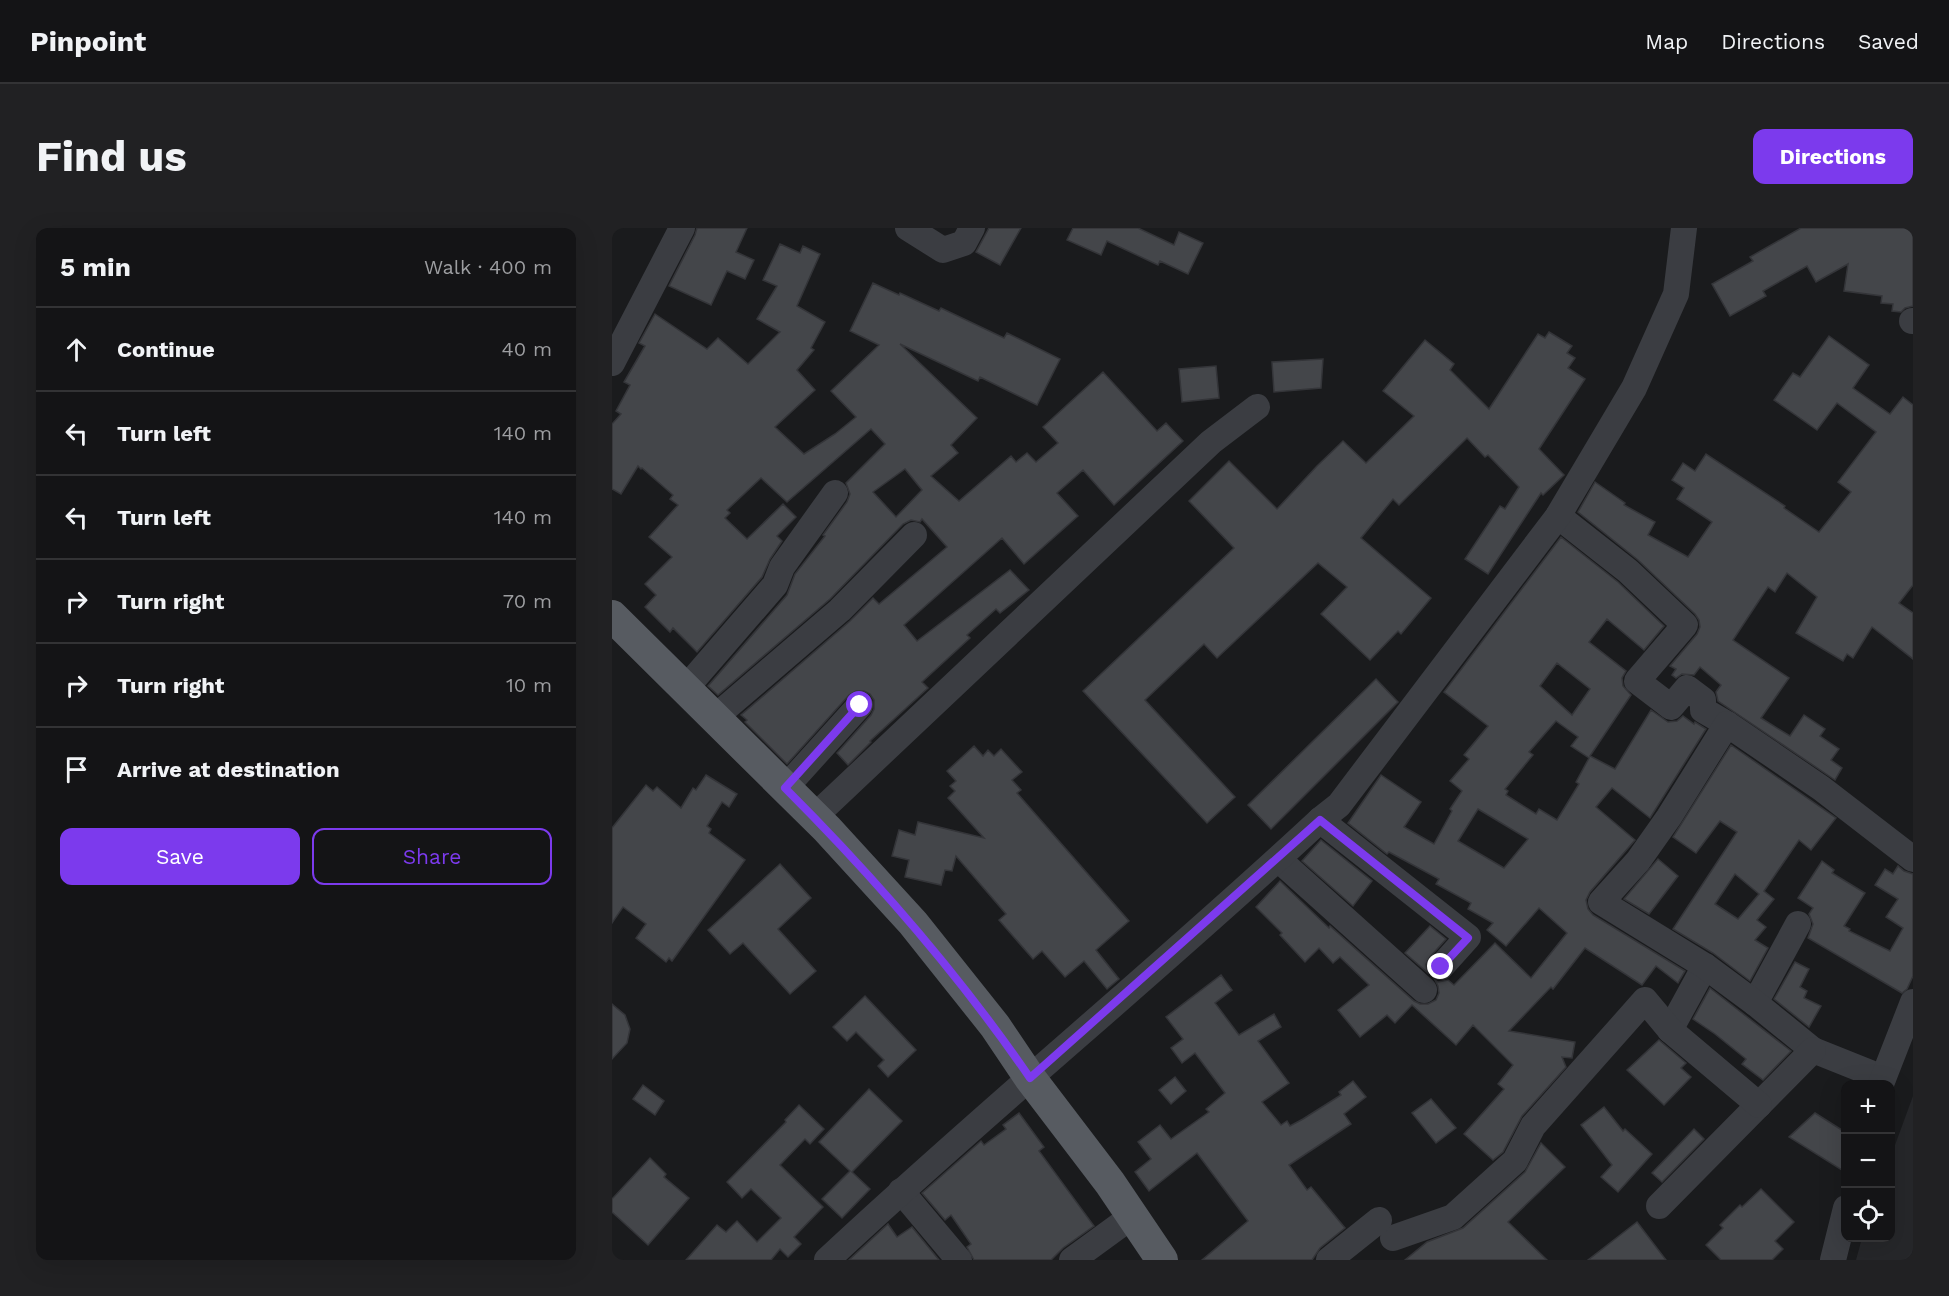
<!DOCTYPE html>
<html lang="en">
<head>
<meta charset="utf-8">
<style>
	body { margin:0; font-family:"Work Sans",sans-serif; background:#212123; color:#f1f3f6 }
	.controls { position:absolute; right:18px; bottom:18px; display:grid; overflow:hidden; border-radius:12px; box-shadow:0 6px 24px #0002 }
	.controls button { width:54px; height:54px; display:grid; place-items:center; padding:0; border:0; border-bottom:2px solid #333335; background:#141416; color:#f1f3f6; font:30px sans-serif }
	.stop { position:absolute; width:18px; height:18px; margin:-14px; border:4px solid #7c3aed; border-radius:50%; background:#fff }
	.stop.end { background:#7c3aed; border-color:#fff; box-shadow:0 2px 6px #0008 }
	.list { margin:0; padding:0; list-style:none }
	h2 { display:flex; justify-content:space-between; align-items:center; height:78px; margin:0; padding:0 24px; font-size:26px }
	h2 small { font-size:20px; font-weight:400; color:#9d9ea1 }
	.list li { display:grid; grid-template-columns:39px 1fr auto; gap:18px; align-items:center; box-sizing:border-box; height:84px; padding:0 24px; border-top:2px solid #333335 }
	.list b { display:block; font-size:22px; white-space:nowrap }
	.list em { font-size:20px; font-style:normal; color:#9d9ea1 }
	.actions { display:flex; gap:12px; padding:18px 24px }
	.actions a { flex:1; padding:14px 0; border:2px solid #7c3aed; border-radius:12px; text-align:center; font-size:21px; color:#7c3aed }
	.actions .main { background:#7c3aed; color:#fff }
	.icon { flex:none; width:33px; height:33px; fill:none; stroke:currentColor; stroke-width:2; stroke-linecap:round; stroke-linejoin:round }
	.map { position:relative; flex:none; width:1301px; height:1032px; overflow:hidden; border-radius:12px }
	header { display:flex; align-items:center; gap:36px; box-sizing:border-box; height:84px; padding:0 30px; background:#141416; border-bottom:2px solid #333335 }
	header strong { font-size:28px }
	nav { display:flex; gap:33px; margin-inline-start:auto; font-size:21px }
	.intro { display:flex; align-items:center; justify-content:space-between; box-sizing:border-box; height:144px; padding:0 36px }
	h1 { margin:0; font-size:42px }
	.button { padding:15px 27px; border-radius:12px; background:#7c3aed; color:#fff; font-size:21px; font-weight:700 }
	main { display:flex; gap:36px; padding:0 36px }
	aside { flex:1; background:#141416; border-radius:12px; box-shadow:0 6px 24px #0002 }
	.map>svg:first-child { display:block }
</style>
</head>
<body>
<header>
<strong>Pinpoint</strong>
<nav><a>Map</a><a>Directions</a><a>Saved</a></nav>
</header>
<div class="intro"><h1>Find us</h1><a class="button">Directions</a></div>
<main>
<aside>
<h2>5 min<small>Walk · 400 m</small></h2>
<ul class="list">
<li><svg class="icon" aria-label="ahead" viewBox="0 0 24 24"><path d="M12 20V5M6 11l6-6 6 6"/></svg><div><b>Continue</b></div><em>40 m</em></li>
<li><svg class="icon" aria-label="left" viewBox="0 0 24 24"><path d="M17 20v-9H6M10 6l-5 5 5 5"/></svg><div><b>Turn left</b></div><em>140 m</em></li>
<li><svg class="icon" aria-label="left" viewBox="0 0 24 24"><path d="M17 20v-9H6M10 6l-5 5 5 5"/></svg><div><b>Turn left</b></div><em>140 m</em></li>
<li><svg class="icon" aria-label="right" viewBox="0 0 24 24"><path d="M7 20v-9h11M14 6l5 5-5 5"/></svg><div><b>Turn right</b></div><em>70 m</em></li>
<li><svg class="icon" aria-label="right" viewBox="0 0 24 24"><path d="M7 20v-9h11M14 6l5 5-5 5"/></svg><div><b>Turn right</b></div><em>10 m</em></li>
<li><svg class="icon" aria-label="arrive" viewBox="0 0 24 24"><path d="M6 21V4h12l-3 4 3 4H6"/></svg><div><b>Arrive at destination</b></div></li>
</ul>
<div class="actions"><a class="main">Save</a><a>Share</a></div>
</aside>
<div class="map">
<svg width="1301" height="1032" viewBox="0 0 1301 1032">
	<rect width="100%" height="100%" fill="#1a1b1d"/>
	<path fill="#26272a" d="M1301,868v164h-57l6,-22h28l1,-82z"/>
	<g fill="#44464a" stroke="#343539" stroke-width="1.5" fill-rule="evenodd">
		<path d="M85,0h50l-11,24 18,8 -9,19 -18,-8 -16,34 -42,-19 26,-51z"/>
		<path d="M377,0h32l-21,37 -24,-13z"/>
		<path d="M461,0h65l36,17 5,-13 24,11 -15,31 -28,-13 -2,4 -51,-24 -6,14 -34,-15z"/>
		<path d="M1189,0h112v78l-8,2 -4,4 -9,-1 1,-7 -12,-1 1,-7 -38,-5 4,-27 -32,18 -9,-16 -44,25 3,5 -36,20 -18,-32 41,-23 -3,-4z"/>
		<path d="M168,16l20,9 3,-7 17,8 -23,52 28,16 -14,26 3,2 -17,20 18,20 -40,37 29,27 31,-20 21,-17 -25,-26 48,-46 -29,-14 23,-48 26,12 1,-2 39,18 2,-3 63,30 3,-5 53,26 -23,46 -57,-28 -2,4 -78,-37 77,74 -26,27 7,8 -27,23 28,25 52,-45 5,6 11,-9 9,9 22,-19 -15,-16 60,-55 54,59 9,-8 17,18 -69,64 -31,-35 -26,23 21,23 -54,48 -22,-26 -98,87 13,16 93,-71 19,20 -29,23 -4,-4 -29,26 3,3 -48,44 6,6 -58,53 1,1 -23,23 -11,-12 34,-38 3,-6v-9l-4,-6 -6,-3h-8l-7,4 -62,69 -42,-42 2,-2 -6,-5 109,-94 23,-23 6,6 68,-57 -25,-28 -2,3 -9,-2 -8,4 -73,75 -112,96 -10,-9 79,-91 8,-21 30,-38 -2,-1 24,-33 3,-8 -4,-11 39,-39 -14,-15 -84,73 -26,-24 -34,32 3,3 -5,5 22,21 36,-35 13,13 -19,19 5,5 -12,18 -8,18 -65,75 -24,-24 -3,4 -25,-25 11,-12 -11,-11 27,-27 -23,-20 29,-32 -8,-6 3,-4 -31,-27 -1,1 -3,-3 -17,28 -9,-5v-65l9,-10 -5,-3 14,-26 -6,-3 21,-36 -6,-3 16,-29 52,35 11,-11 30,26 32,-32 -23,-13 20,-33 -14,-6zM293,241l17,21 -26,27 -23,-25z"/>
		<path d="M937,104l23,14 -5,7 8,5 -7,10 17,11 -46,70 25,26 -21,20 -2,-2 -53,81 -23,-15 35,-53 5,3 14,-22 -31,-32 -3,2 -18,-19 -68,67 -6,-6 -32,39 70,60 -30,36 -3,-3 -28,29 -49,-46 26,-27 -29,-24 -101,95 -13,-14 -59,56 90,97 -28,26 -124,-132 151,-143 -45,-47 40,-40 48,48 40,-43 26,-25 23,22 48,-47 -31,-25 42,-51 29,24 -4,6 39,39 49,-75 7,4z"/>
		<path d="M1217,108l40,29 -16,23 37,26 13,-17 10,8v180l-14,18 14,10v46l-41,-32 -19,31 -6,-4 -4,7 -47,-28 21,-36 -30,-24 -12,19 -7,-5 -35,53 56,38 -28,40 29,18 14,-21 21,14 -5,7 19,13 -8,11 11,8 -7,12 -117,-79 -2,-9 5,-7 -21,-18 -6,8 -12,-1 -6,4 -4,-3 4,-6 -6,-3 27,-32 3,-7 -1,-7 -4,-6 -57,-54 -60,-48 17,-30 30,21 -1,2 31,17 -7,13 40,22 24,-35 -35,-23 7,-11 -12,-8 11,-17 12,8 11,-17 79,52 -1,2 35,24 32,-40 -13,-10 38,-50 -39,-29 -20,27 -43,-30 19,-27 7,4z"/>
		<path d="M711,131l-2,29 -47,4 -2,-30z"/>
		<path d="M604,138l3,32 -37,4 -3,-33z"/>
		<path d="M949,309l57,45 46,44 -20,24 -37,-31 -18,23 37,29 -4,7 1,8 8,9 -41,61 25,13 36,-59 17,12 9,-1 6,-5 11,8 1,-2 11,7 -56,89 -38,-30 -16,19 39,33 -45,52 -4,8 2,9 5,6 92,56 -7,12 -22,-17 -14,19 -57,-37 -32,41 -2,-2 -42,44 66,11 -3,16 -10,-1 4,10 -44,49 -19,36 -10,8 -29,-26 40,-45 -6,-5 15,-19 -40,-40 -17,20 -44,-40 -17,18 -8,-8 -27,22 -22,-27 31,-25 -29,-28 -7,6 -14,-15 -14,14 -25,-27 2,-2 -26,-26 24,-26 49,47 1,-2 84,75 6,3h8l8,-4 3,-7 -1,-7 -3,-6 3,2 10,-2 6,5 41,-42 36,35 36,-45 -28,-25 -33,38 -19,-16 6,-7 -25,-14 3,-6 -35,-19 3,-5 -50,-27 -2,2 -39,-31 33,-48 40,27 -17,25 30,17 18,-33 -2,-2 12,-18 -12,-10 19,-22 -5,-4 24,-29 -44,-34zM945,435l33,26 -18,26 -32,-29zM944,493l22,16 -7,9 18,12 -13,24 3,2 -22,36 -18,-11 -3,5 -30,-19 2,-4 -3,-2 28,-34 -4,-3zM866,581l50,30 -24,29 -46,-27z"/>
		<path d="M764,451l22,23 -127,127 -23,-24z"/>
		<path d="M1119,517l105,73 -25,32 -12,-10 -35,51 10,8 -17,21 9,7 -11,13 13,8 -18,33 -37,-28 -40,-24 64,-97 -17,-11 -24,32 -23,-16zM1123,646l24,20 -21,25 -23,-15z"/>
		<path d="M362,518l9,10 5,-6 6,6 7,-7 21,23 -10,8 9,10 -4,3 112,128 -33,29 23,29 -12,10 -23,-28 -19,16 -23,-26 -9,8 -34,-39 7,-6 -50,-58 -4,15 -7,-1 -4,15 -36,-8 4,-17 -17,-4 7,-26 16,5 3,-13 66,16 -36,-40 7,-7 -5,-5 6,-5 -9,-10z"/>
		<path d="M94,547l31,19 -8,13 -7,-5 -15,24 4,3 -2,4 36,27 -73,101 -3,-3 -3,4 -30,-24 10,-14 -23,-17 -11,16v-95l34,-43 7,6 4,-4 24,21 12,-20 3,2z"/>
		<path d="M709,612l51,41 -19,25 -51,-45z"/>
		<path d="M1046,631l20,17 -29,38 -25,-15z"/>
		<path d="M1210,633l12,9 -2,3 33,20 -21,33 6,3 -1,2 41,20 13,-23 -17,-11 12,-18 -23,-14 10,-16 8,5 5,-8 6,5 9,3v102l-6,13 -5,4 -94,-55 5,-14 -4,-10 4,-6 -15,-10z"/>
		<path d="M168,636l31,34 -33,31 38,42 -26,23 -47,-51 -13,11 -22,-24z"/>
		<path d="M818,698l16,13 -16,18 -4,7 2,9 -23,-20z"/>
		<path d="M1183,734l14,7 -9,18 7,4 -3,7 17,8 -12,21 -35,-28z"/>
		<path d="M609,747l11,15 -17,13 24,32 35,-21 7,13 -23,14 31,42 -27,19 19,23 6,-4 3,5 13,-7 38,-24 -2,-3 14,-11 13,16 -22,17 7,10 -62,41 18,25 4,-3 34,41 -25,20 -8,12h-110l46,-39 -51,-68 -48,38 -14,-19 16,-13 -13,-17 22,-17 11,14 38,-27 -3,-3 19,-16 -30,-40 -13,10 -11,-15 12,-9 -17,-22z"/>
		<path d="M1098,760l81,63 -28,29 -21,-16 4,-5 -31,-25 -22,-15z"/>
		<path d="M253,768l51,54 -28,27 -10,-11 6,-6 -28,-28 -9,9 -14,-14z"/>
		<path d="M0,776l13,11 5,14 -3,14 -15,16z"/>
		<path d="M1047,812l27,23 -5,5 10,9 -27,28 -37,-35z"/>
		<path d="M563,849l11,14 -15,13 -12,-14z"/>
		<path d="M31,857l21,16 -9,14 -22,-16z"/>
		<path d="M257,861l33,32 -50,51 18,17 -28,29 -20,-19 28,-28 -31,-29z"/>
		<path d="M819,871l25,29 -20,15 -24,-30z"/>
		<path d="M187,877l25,24 -14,15 -5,-5 -25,26 43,42 -29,30 7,7 -13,13 -8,-8 -9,11h-85l31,-35 9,7 11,-11 20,21 24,-24 -30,-29 -9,9 -15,-16 59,-60 -1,-2z"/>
		<path d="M992,879l19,24 2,-2 27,25 -34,38 -17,-15 11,-12 -31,-40z"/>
		<path d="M407,885l25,34 -5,4 55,75 -31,22 -12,12h-77l-7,-13 4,-3 -20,-29 -6,5 -23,-27 59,-52 3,4 22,-16 -3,-4z"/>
		<path d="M1203,885l30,19v40l-56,-35z"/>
		<path d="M1082,901l10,10 -42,43 -10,-9z"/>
		<path d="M929,915l24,24 -57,55 39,38h-142l22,-18 36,-14 62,-56z"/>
		<path d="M38,930l16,16 -2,3 25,21 -41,47 -36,-33v-13z"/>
		<path d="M1149,961l33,33 -19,19 8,8 -11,11h-51l-15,-15 17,-17 -3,-3 20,-20 2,2z"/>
		<path d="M1025,994l29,38h-78z"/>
		<path d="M276,996l9,13 15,-10 27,33h-90z"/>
	</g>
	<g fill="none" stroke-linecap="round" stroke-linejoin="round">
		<g stroke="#3b3d42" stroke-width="26">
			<path d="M296,0l35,22 21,-7 8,-15"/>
			<path d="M1300,93h1"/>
			<path d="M0,135l70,-135"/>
			<path d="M946,288l70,55 57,54 -48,56 34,26 16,-19 16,12v10l24,14"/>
			<path d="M73,461l90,-104 7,-18 53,-74"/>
			<path d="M102,490l126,-108 74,-75"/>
			<path d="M173,560l75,-83"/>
			<path d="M202,589l397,-375 46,-35"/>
			<path d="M708,592l148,117 -27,30"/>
			<path d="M666,631l146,131"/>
			<path d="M1143,775l43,-79"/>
			<path d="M1058,802l35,-64"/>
			<path d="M1271,850l-70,-28 -58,-47 -50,-37 -104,-64 37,-41 31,-44 58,-93 94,64 92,71"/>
			<path d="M1269,856l32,-82"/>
			<path d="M289,963l58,69"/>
			<path d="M1047,978l154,-156"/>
			<path d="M781,1010l60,-21 62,-56 18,-35 112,-126 25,30 89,75"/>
			<path d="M215,1032c161,-151 332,-290 493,-440l19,-15 219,-289 76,-128 42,-94 8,-66"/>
			<path d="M460,1032l48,-35"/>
			<path d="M717,1032l50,-40"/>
			<path d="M1221,1032l13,-52"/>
		</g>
		<path stroke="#575b61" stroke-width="32" d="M0,388l215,213 86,94 82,103 35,52 80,105 52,77"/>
	</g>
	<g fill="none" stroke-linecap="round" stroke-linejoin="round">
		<path stroke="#7c3aed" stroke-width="8" d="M248,477l-75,83c90,90 173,185 245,290l290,-258 148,118 -27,29"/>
	</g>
</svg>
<div class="controls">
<button>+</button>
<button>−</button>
<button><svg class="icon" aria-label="locate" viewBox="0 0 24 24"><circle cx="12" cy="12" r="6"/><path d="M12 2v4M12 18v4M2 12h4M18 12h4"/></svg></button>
</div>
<div class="stop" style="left:248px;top:477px"></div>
<div class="stop end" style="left:829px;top:739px"></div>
</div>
</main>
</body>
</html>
